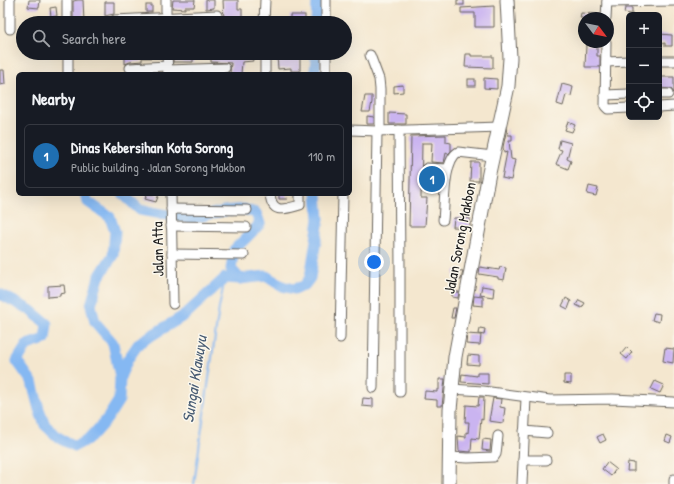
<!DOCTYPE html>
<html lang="en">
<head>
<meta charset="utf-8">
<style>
	body { margin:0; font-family:"Patrick Hand",sans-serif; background:#20242c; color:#f1f3f6 }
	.controls { position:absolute; right:12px; top:12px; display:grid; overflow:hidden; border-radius:6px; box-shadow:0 4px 16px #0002 }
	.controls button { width:36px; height:36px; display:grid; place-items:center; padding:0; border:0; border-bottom:1px solid #363941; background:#171b24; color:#f1f3f6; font:20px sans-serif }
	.compass { position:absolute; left:578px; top:12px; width:36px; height:36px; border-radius:50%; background:#171b24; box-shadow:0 4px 16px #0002; rotate:122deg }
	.you { position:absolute; left:374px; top:262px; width:14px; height:14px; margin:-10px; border:3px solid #fff; border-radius:50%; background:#1a73e8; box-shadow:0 0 0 6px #1a73e833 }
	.badge { display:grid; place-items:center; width:26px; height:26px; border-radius:50%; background:#1f6fb2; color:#fff; font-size:13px; font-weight:700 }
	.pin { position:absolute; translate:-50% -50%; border:2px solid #fff; box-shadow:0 1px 4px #0006 }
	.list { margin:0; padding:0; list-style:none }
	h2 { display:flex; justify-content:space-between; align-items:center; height:52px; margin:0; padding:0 16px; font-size:17px }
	h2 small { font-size:13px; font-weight:400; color:#9ea1a6 }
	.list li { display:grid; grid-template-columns:26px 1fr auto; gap:12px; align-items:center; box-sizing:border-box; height:64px; margin:0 8px 8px; padding:0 8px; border:1px solid #363941; border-radius:6px }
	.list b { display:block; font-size:15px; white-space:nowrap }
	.list p { margin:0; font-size:13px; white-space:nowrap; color:#9ea1a6 }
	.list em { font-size:13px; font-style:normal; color:#9ea1a6 }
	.icon { flex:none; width:22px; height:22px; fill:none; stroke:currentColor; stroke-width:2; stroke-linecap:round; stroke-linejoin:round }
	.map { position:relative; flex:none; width:674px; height:484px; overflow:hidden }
	.search { position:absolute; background:#171b24; box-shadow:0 4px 16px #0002; left:16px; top:16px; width:336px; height:44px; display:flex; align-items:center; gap:10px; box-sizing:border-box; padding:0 14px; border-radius:22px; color:#9ea1a6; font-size:15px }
	.panel { position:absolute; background:#171b24; box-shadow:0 4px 16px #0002; left:16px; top:72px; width:336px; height:124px; border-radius:6px }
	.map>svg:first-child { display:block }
</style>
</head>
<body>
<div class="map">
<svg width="674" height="484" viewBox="0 0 674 484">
	<rect width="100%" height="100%" fill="#fbf7ec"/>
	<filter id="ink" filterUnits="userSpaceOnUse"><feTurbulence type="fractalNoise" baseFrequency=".025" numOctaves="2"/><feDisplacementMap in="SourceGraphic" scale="8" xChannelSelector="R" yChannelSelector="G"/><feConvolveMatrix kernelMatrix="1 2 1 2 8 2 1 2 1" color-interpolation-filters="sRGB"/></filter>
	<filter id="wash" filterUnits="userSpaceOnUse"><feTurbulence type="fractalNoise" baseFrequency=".012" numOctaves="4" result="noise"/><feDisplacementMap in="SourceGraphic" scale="16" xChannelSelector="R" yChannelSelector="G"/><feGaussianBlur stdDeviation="0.9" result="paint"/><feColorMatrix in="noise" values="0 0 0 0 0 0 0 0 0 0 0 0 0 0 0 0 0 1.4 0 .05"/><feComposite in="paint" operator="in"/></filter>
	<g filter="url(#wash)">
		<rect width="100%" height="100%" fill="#f4e7cf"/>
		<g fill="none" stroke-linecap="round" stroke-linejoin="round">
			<path stroke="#85b8f2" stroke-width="2" d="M194,484l25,-176 6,-30"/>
			<g stroke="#85b8f2" stroke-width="11">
				<path d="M316,23l1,-23"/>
				<path d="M315,74l1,-21"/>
				<path d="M123,194l17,16 51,9 32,-8 21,-2 12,4 4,11 -26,26 -3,19 9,10 26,-3 16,10 12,3 10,-3 6,-8 6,-38 3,-21 -2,-25"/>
				<path d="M0,294l30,16 17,14 -2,15 -18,6 -10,16 15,21 7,27 6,16 14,13 16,8 15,-8 17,-19 12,-19 1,-23 -7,-34 -18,-21 -4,-17 8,-28 14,-22 2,-23 -5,-15 -22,-15 -3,-8"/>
				<path d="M120,377l8,-18 11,-16 46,-28 40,-37 15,1"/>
			</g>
		</g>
		<g id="blocks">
			<g fill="#cab4f0">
				<path d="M29,0h11l-1,8 -11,-1z"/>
				<path d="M78,0h5l1,22 -11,1v-22z"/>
				<path d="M173,0h22l-1,7h-9v2l-13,-1z"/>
				<path d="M206,0h8v8l-8,1z"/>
				<path d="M223,0h15v9h4v14h-10v-4l-8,1z"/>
				<rect x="457" y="0" width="7" height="5"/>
				<path d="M105,2h9v12l-9,2z"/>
				<rect x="146" y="5" width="6" height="7"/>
				<path d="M494,6v21h-19v-14h-14v-5z"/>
				<path d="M56,7l1,9 -6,1 -1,-9z"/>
				<path d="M625,8h7v6l-8,-1z"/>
				<path d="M581,13l16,1v4h-17z"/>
				<rect x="290" y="15" width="15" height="8"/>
				<path d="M659,34l13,1v11h-7v-3l-6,1z"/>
				<path d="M586,45l11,1v10h3v11h-15z"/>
				<path d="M125,53h36v5h-19v3l-12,1 -5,2z"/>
				<path d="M185,53h8v9h-20v-8h12z"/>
				<path d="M211,53h25v4l16,-1 1,5 -11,1 -1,12 -11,-1 1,-10 -20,-1z"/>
				<path d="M277,53h23v18h-9v-3l-13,1z"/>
				<path d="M466,54h5v2h22v12l-28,-1z"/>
				<path d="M0,70h4l1,14 -5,1z"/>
				<path d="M659,77h15v16l-3,-4 -12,-1z"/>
				<path d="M484,78l13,1v10l-13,-1z"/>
				<rect x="468" y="79" width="7" height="7"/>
				<path d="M562,84l11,3 -2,9 -5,-1 -3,11 -6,-2z"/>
				<path d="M403,85v7l-9,1v-7z"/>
				<path d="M365,96h7v6l-2,10h-8z"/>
				<path d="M389,113l17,1v10h-17z"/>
				<path d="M367,116l7,1v7h-7z"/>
				<path d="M568,122l7,3 -3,7 -7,-2z"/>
				<path d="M507,128l1,7h4v6h-3l2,18 4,1 -4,20 -9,-2 5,-26 -3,1 -1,-6z"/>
				<path d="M446,135v7l5,1v8l-3,3 -2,-1 -2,10 -13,-1 1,-19h-10l-1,55h6l-2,28h-16l2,-90z"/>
				<path d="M560,140l11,3 -4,16 4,2 -3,8 -12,-5 6,-14 -4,-1z"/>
				<path d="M471,162h8v19h-9z"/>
				<path d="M589,186l9,2 -2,8 -9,-2z"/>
				<path d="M147,194h12l-3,8 -11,-3z"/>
				<path d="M279,194h7l1,5h-8z"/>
				<path d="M454,218h16v10l-17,-1z"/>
				<path d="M480,267l19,3 1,-3 6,1 -2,12 -6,-1v-2l-19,-3z"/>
				<path d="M455,270l8,1 -2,9 -7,-1z"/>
				<path d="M64,285l1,8 -5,1v2l-12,1v-11z"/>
				<path d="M482,286l12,2 -1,9 -13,-2z"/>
				<path d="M452,292h7l-1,6 -6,-1z"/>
				<path d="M474,296l9,1v9l-10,-1z"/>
				<path d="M566,298l5,3 -3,8 -6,-3z"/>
				<path d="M579,300l6,3 -3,5 -6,-3z"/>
				<path d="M453,308h3l-2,10h-3z"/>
				<path d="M654,313l6,1 -1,8 -7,-2z"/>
				<path d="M480,328l5,1 -1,6 -5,-1z"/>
				<path d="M467,334l14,1 -1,10 -14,-1z"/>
				<path d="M627,347l5,5 -5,7 -6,-5z"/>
				<path d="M665,348l9,1 -1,14 -10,-2z"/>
				<path d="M468,355l11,1v9l-12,-1z"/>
				<path d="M477,373h11v11l-27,-2 1,-8 15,2z"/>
				<path d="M564,375h7v9l-7,-1z"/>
				<path d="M439,379h6l-3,27h-5v-6l-13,-1 1,-8 12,1v-2h2z"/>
				<path d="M655,381l9,4 -4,8 -9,-4z"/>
				<path d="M479,397h5l-1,23 -2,-1 -2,20 -7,-1 -1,14 -12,-1 -1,-15 8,1v-5l2,1 1,-11h-4l1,-17 12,1z"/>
				<path d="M363,398l10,1v8l-11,-1z"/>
				<path d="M493,398l8,1 -1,8 5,1 -2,15 -14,-2z"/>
				<path d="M603,434l3,6 -6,3 -3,-6z"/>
				<path d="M667,435l5,2 -2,6 -5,-2z"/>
				<path d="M483,439l8,1 -1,11 -8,-1z"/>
				<path d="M607,462l9,7 -5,7 -9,-7z"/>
				<path d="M628,462l6,1v8h-7z"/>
			</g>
		</g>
	</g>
	<g filter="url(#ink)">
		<use href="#blocks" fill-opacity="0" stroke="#68635b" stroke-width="1"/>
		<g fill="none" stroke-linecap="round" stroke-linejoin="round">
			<defs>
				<g id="minor">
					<path d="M10,0v29"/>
					<path d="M67,0v23"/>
					<path d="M166,0v23"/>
					<path d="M607,2l67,-1"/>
					<path d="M606,18l1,-18"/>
					<path d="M115,20l102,-5"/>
					<path d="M264,23l1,-23"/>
					<path d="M326,23v-23"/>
					<path d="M606,42l-1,64 3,3 21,-1"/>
					<path d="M68,53v21"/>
					<path d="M167,53l1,20"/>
					<path d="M265,53v21"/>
					<path d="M370,55l9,24 1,10v42"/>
					<path d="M659,61h15"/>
					<path d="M606,62l23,-1"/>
					<path d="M130,68l37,-2"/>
					<path d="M168,70l57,-2"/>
					<path d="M326,74v-21"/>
					<path d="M659,94h9"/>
					<path d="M605,95l24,-1"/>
					<path d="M659,107l15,-1"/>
					<path d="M350,130l27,1 123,-4"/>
					<path d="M399,130l1,139v123"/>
					<path d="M427,168l21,1"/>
					<path d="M171,194l2,110"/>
					<path d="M270,194c2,21 15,15 30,11v-11"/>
					<path d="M171,209l76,1"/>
					<path d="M443,220c2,-16 0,-59 15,-68l35,4"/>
					<path d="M171,226l75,1"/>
					<path d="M172,254l72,1"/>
					<path d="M340,338l3,-144"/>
					<path d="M373,388l4,-257"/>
					<path d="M451,389l32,2 67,9 63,-1 61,3"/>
					<path d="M524,431l23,2"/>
					<path d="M449,457l19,1 26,-1 2,-3 2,-18"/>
					<path d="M523,460h23"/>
					<path d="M522,484l4,-86"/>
					<path d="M674,484v-5"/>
				</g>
				<path id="highway" d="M449,484l1,-74 5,-53 34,-184 19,-87 2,-28 -3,-58"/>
			</defs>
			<use href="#minor" stroke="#68635b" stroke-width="11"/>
			<use href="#highway" stroke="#68635b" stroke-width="15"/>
			<use href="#minor" stroke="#fff" stroke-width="9"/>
			<use href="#highway" stroke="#fff" stroke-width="13"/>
		</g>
	</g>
	<g text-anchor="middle" stroke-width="3" stroke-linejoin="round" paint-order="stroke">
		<g font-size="15" fill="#1c1c1c" stroke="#fbf7ec">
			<text transform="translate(460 238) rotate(-79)" y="5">Jalan Sorong Makbon</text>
			<text transform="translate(158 249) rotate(-91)" y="5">Jalan Atta</text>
		</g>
		<g font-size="16" font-style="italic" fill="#465a72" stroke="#fbf7ec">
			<text transform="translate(194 379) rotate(-81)" y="6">Sungai Klawuyu</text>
		</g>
	</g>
</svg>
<div class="controls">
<button>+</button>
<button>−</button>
<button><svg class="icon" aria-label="locate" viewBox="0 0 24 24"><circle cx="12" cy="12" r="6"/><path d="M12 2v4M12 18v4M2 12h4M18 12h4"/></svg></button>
</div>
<svg class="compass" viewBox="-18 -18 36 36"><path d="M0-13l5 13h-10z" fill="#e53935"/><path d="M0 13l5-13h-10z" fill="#9ea1a6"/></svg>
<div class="you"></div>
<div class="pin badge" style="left:432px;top:179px">1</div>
<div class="search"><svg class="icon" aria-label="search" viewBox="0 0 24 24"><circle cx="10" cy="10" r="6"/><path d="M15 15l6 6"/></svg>Search here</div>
<section class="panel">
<h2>Nearby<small></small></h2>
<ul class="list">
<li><span class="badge">1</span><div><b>Dinas Kebersihan Kota Sorong</b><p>Public building · Jalan Sorong Makbon</p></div><em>110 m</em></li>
</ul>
</section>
</div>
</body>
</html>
